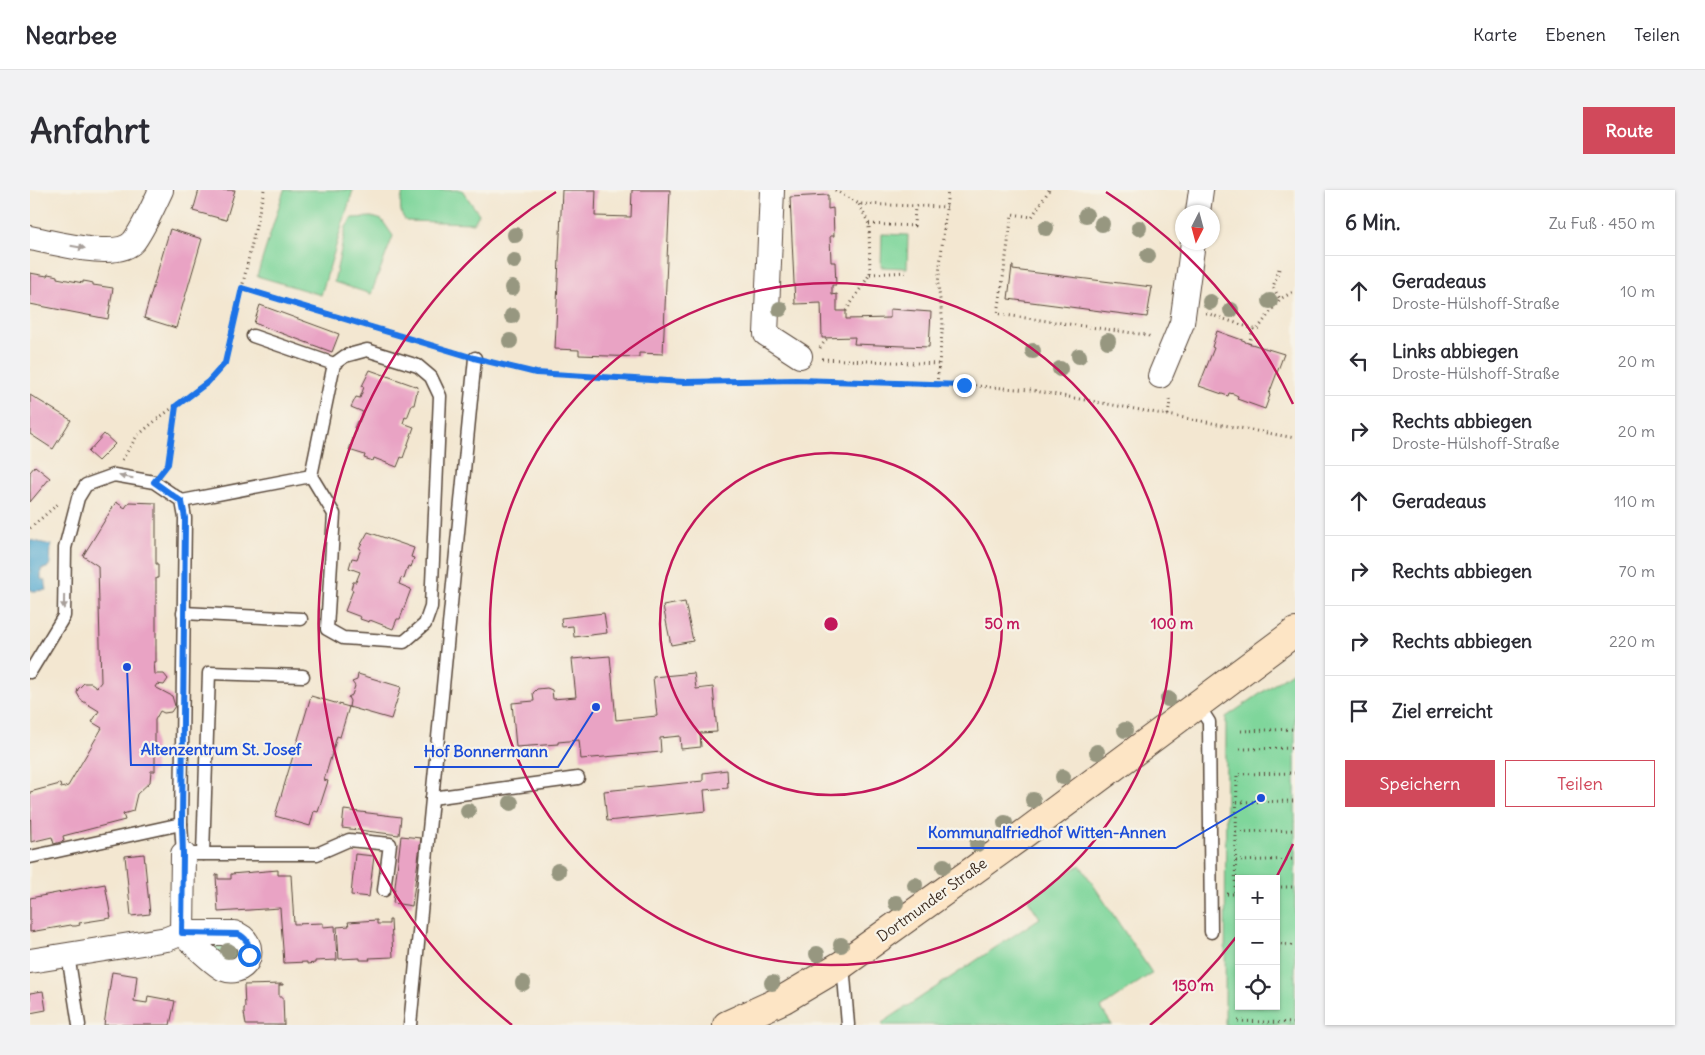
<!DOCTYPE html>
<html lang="de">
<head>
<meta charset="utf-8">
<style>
	body { margin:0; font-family:Delius,sans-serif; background:#f2f2f3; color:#2b2b33 }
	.controls { position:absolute; right:15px; bottom:15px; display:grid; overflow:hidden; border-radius:0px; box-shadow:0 1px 4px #0004 }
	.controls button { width:45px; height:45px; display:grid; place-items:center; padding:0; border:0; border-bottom:1px solid #e1e1e2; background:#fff; color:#2b2b33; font:25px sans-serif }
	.compass { position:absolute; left:1145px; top:15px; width:45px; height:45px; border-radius:50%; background:#fff; box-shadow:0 1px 4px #0004; rotate:186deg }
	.stop { position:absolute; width:15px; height:15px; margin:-11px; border:4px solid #1a73e8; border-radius:50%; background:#fff }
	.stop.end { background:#1a73e8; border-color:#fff; box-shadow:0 1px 5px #0008 }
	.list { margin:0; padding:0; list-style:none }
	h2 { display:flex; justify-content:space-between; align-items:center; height:65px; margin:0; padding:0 20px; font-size:21px }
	h2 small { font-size:16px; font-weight:400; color:#7c7c81 }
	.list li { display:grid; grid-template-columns:32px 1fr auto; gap:15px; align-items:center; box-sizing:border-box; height:70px; padding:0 20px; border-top:1px solid #e1e1e2 }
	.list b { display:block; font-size:19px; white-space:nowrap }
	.list p { margin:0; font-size:16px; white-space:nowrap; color:#7c7c81 }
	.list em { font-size:16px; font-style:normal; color:#7c7c81 }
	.actions { display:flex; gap:10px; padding:15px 20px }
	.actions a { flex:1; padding:11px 0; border:1px solid #d1495b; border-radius:0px; text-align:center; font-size:18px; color:#d1495b }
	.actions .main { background:#d1495b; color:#fff }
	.icon { flex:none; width:28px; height:28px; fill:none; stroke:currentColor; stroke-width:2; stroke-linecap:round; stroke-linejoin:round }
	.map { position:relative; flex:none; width:1265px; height:835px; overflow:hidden; border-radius:0px }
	header { display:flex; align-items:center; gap:30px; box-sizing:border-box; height:70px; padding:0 25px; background:#fff; border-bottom:1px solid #e1e1e2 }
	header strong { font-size:24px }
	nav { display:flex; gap:28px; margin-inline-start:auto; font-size:18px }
	.intro { display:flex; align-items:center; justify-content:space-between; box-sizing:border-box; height:120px; padding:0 30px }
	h1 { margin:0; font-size:35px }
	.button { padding:12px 22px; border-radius:0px; background:#d1495b; color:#fff; font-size:18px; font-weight:700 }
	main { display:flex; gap:30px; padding:0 30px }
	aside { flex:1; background:#fff; border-radius:0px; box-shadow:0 1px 4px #0004 }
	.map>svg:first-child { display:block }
</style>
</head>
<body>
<header>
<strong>Nearbee</strong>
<nav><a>Karte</a><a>Ebenen</a><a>Teilen</a></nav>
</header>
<div class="intro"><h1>Anfahrt</h1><a class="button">Route</a></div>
<main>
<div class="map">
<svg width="1265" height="835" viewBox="0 0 1265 835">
	<rect width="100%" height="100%" fill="#f7f3e8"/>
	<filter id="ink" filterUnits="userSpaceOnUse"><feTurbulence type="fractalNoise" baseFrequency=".02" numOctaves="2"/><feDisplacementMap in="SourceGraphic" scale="10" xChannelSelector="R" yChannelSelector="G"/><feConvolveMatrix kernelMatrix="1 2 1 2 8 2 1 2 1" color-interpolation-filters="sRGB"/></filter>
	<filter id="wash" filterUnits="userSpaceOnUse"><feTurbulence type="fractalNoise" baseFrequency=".0096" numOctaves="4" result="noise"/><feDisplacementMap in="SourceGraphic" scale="20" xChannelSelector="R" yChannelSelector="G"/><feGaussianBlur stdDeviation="1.12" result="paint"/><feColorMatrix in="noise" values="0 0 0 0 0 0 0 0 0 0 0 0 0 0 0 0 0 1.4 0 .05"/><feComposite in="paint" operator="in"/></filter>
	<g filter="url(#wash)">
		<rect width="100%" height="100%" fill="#f3e7d1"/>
		<g fill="#7fd69b" stroke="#5d805c" fill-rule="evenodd">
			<path d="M254,0h69l-32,105 -64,-19z"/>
			<path d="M374,0h58l17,24 -5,9 -68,-2c-8,-9 -6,-20 -2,-31z"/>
			<path d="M342,27l10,3 11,16 -22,58 -37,-12 12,-55 6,-9z"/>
			<path d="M852,44l26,1 -1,33 -26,-1z"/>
			<path d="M1265,480v355h-70l1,-308zM1209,689h37v127h-37z"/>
			<path d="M1050,675l72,108 -51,35 11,17h-228l-2,-2 158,-105 -12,-18z"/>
			<path d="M180,748l24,8 5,5 -3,7 -6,2 -22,-16z"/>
		</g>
		<path fill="#53a9d0" stroke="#476a77" d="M0,350l21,5 -1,19 -3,4 -6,1v10l4,2 2,9 -14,1 -3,-2z"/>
		<g id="blocks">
			<g fill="#e9a3c4">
				<path d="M169,0h36l-9,30 -33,-9z"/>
				<path d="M532,0h34l-1,26 36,1 1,-27h38l-7,164 -24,-1v4l-60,-2v-5l-24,-1z"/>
				<path d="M798,5v14l5,-1 1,28h-4l1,26h4l1,23h-4v10l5,-1v17h9v8l44,-1v-9l41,3 -2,35 -75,-3 1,-7 -33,1 -1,-35 -26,1 -5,-107z"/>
				<path d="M140,39l32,10 -26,89 -32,-10z"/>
				<path d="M982,76h1v4l139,17 -5,30 -139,-18z"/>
				<path d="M0,83l17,3 1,-2 5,1 4,1v2l26,5v-2l6,1 4,1v2l20,3 -5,31 -78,-15z"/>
				<path d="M230,115l79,29 -7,18 -78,-29z"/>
				<path d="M1187,141l28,10v1l39,12 -15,40 1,1 -5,14 -28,-10 1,-3 -4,-2 -5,-1 -1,3 -29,-10 15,-38 -2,-1z"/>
				<path d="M340,180l48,17 -4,18h-2l-5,13 -2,-1 -2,6 11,4 -11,31 -2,-1 -4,10 -23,-9 -1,3 -9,-3 1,-3 -16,-5 7,-21 -2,-1 3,-7 2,1 4,-10 -12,-5 5,-10 4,1 4,-11 -2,-1z"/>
				<path d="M0,205l41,25 -18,29 -23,-15z"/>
				<path d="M74,244l11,10 -17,17 -10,-9z"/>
				<path d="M5,276l15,12 -20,24v-30z"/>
				<path d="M86,312l9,6 4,-6 27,1v61h2v14h-2v84h-2l1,12h9l4,5 -4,6 -7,-1 -2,3 17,9 3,10 -4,6 -7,1 -4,-2 -5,9v51h-4l-1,11 -13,12 -4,17 -10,3 2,6 -62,16 1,5 -10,3 -2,-7 -21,5 -1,-50 30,-8 1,4 7,-2 34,-58 -10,-6 7,-11 -18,-11 -4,-7 1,-4 6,-6h7l6,4 4,-5 -3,-116 -15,-10z"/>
				<path d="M338,342l46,16 -3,9 3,1 -3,9 -3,-1 -4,13 -3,-1 -2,6 12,5 -11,30h-3l-4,10 -23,-9 -1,2 -9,-3 1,-2 -16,-6 8,-21 -2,-1 2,-7h3l4,-10 -11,-4 3,-10 5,1 4,-10 -2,-1z"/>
				<path d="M655,412l8,39 -22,4 -8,-39z"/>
				<path d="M574,423l3,20 -33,4 -1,-11 -11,1 -1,-9z"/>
				<path d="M580,466l6,64 41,-4 -4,-39 41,-4 2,16 17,-2 4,45 -17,1 1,14 -20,2 -1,-13 -20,2 1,14 -80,7 -2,-19 -21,2v2l-42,3 -4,-44 22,-2 -1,-8 4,-4 10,-1 5,2 1,9 23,-2 -4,-38z"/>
				<path d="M328,484l43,13 -10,32 -42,-12 -9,30 -3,-1 -9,31 -4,13 4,1 -10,31 -4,-1 -4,15 -35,-10 36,-120 38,11 1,-6 -2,-4 4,-2 3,-9 -3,-4 5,-2z"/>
				<path d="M697,580l1,18 -24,2 2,21 -99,10 -3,-30 99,-10v-8z"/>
				<path d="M314,620l57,7 -2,18 -57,-7z"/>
				<path d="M371,646l20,2 -9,68 -19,-3z"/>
				<path d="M114,664l6,60 -19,2 -6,-60z"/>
				<path d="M325,664l19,2 -5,41 -18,-2z"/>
				<path d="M248,680v5h13l3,49 29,-1v4l12,-1 2,34 -22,1v2l-8,1v-2l-23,1 -4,-55 -62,4 -2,-37 2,-1v5h13v-5z"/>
				<path d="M75,694l6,34 -32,5 1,2 -4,1h-4l-1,-1 -41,7v-34z"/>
				<path d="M347,730v4h12v-4h2l2,37 -24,1 1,2h-10v-2l-21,1 -2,-32 12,-1 -1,-4z"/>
				<path d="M82,782l25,4 -3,25 13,2 1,-7 27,5 -5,24h-66z"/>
				<path d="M253,794v1h-4v12h4l1,28h-38l-2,-12v-5h1l-1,-23z"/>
				<path d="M13,801l3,19 -16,3v-20z"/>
			</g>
		</g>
	</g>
	<g filter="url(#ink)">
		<use href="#blocks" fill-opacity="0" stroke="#574639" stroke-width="1"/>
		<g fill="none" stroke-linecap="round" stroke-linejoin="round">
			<defs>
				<g id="lane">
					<path d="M223,146l81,28 -23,112 23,38 -7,115 16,9 61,4 21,-18 6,-17 9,-211 -9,-19 -13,-11 -51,-16 -22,6 -11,8"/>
					<path d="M152,311l129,-25"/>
					<path d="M153,423l118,6"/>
					<path d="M0,482l34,-56 1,-68 13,-50 8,-13 28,-10 40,7 28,19 3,17 -4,306 2,30h134l32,-14 41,4 -6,46"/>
					<path d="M1168,515l11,17 2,210"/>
					<path d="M402,608l146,-20"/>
					<path d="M173,664l6,-181 94,3"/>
					<path d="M0,667l151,-33"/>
					<path d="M38,765l11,70"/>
					<path d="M813,774l5,61"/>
					<path d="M380,835l65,-667"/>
				</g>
				<g id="street">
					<path d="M742,0l-6,144 34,22"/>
					<path d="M1168,22l3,-22"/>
					<path d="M0,48c23,4 88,23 104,3 8,-11 21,-38 27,-51"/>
					<path d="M1130,186l22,-53 11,-81"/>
					<path d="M0,771l137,-22 15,-6h52c27,8 15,45 -10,36 -10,-4 -33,-28 -42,-36l1,-79"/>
				</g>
				<path id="secondary" d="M697,835l57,-26 59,-35 174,-125 278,-207"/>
			</defs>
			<use href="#lane" stroke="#574639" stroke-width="15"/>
			<use href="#street" stroke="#574639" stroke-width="26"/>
			<use href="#secondary" stroke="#574639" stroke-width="30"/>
			<g stroke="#574639" stroke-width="3" stroke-dasharray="1 4" stroke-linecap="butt">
				<path d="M234,0l-22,98 217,65"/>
				<path d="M805,0l24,14 88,3"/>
				<path d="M1019,0l-17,27 -20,-3 -14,100 149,21 5,3"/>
				<path d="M839,34l45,2 1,-20"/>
				<path d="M1249,79l-6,18 7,12"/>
				<path d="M840,84l38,-2"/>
				<path d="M816,121l24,-37 -1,-50 -10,-20"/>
				<path d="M1176,123l51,17 23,-31 15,-8"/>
				<path d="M1219,154l4,-15"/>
				<path d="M790,158l7,-10"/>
				<path d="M792,169l117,5"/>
				<path d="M461,172l45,11 148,9 112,-2"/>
				<path d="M775,190l159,5 66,5 265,48"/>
				<path d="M907,194l6,-61 -5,-39 10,-94"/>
				<path d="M1138,225l2,-13 -2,-5"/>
				<path d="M92,270l15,-24 23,-19 48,-35 17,-19 17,-75"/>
				<path d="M134,279l4,-5 8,-57"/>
				<path d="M0,338l28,-24"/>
				<path d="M1211,541l54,-2"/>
				<path d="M1210,559l55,-1"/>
				<path d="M1207,612l58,-1"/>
				<path d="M1206,642l59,-2"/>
				<path d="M1206,671l59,-2"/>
				<path d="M1246,697h19"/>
				<path d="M1197,704h8l2,-120 58,-1"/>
				<path d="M1246,753l19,3"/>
				<path d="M1208,831l57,2"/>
			</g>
			<use href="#lane" stroke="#fff" stroke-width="12"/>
			<use href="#street" stroke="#fff" stroke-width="24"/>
			<use href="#secondary" stroke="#fde5c5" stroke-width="28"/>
		</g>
		<g fill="#979780">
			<circle cx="1056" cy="25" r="8"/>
			<circle cx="1072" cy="34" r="8"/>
			<circle cx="1016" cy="38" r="8"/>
			<circle cx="1109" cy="38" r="8"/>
			<circle cx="485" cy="45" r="8"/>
			<circle cx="1118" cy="66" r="8"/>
			<circle cx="484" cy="71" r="8"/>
			<circle cx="482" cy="98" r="8"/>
			<circle cx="1240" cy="111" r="8"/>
			<circle cx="1180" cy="112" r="8"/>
			<circle cx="750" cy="119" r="8"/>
			<circle cx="1201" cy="120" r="8"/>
			<circle cx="482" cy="126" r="8"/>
			<circle cx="480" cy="151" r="8"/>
			<circle cx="1078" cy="151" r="8"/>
			<circle cx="1003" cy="161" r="8"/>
			<circle cx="1049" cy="166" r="8"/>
			<circle cx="1030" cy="179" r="8"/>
			<circle cx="1138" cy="509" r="8"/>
			<circle cx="1095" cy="540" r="8"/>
			<circle cx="1067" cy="562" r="8"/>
			<circle cx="1033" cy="587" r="8"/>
			<circle cx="1003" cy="610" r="8"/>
			<circle cx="481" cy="613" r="8"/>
			<circle cx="438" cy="621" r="8"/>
			<circle cx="975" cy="633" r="8"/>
			<circle cx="947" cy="654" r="8"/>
			<circle cx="914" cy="676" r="8"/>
			<circle cx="528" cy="681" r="8"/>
			<circle cx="885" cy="695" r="8"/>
			<circle cx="866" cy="713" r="8"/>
			<circle cx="811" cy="755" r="8"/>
			<circle cx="198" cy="761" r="8"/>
			<circle cx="787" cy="764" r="8"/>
			<circle cx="493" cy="793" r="8"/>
			<circle cx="742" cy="793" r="8"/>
		</g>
		<defs><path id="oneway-solid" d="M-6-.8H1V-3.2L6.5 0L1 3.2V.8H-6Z" transform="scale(1.25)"/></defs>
		<g fill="#a79f9a">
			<use href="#oneway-solid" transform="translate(48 57) rotate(10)"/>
			<use href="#oneway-solid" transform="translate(96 287) rotate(-170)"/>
			<use href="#oneway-solid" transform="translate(34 412) rotate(91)"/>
		</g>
	</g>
	<g fill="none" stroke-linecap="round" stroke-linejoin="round" filter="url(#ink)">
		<path stroke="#1a73e8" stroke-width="6" d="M219,765c1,-9 -2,-17 -11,-21l-56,-1 1,-79 -1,-30 3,-306 -3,-16 -28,-20 14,-18 8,-58 32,-24 17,-19 17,-75 232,70 62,15 148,9 113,-2 167,5"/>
	</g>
	<g fill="none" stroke="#c2185b" stroke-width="2.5">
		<circle cx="801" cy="434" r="171"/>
		<circle cx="801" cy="434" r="341"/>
		<path d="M1263 654A512 512 0 0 1 1247 686M1207 746A512 512 0 0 1 1120 835M482 835A512 512 0 0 1 526 2M1076 2A512 512 0 0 1 1263 214"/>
	</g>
	<g text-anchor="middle" stroke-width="4.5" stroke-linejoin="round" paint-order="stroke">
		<g font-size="15" fill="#3b2a1e" stroke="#f7f3e8">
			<text transform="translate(902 710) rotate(-36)" y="5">Dortmunder Straße</text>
		</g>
	</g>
	<circle cx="801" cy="434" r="8" fill="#c2185b" stroke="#f7f3e8" stroke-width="2.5"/>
	<g font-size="15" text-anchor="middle" font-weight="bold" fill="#c2185b" stroke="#f7f3e8" stroke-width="4.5" stroke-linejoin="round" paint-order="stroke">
		<text x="972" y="439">50 m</text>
		<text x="1142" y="439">100 m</text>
		<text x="1163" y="801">150 m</text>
	</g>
	<path fill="none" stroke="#1d4ed8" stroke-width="2" d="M97 477L101 575H282M566 517L528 577H384M1231 608L1146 658H887"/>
	<g fill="#1d4ed8" stroke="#f7f3e8" stroke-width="2">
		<circle cx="97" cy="477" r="5"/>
		<circle cx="566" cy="517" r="5"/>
		<circle cx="1231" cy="608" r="5"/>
	</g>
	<g font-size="16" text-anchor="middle" font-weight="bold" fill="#1d4ed8" stroke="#f7f3e8" stroke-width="4.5" stroke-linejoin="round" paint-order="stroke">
		<text x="191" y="565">Altenzentrum St. Josef</text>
		<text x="456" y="567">Hof Bonnermann</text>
		<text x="1017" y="648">Kommunalfriedhof Witten-Annen</text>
	</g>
</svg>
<div class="controls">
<button>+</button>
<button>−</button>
<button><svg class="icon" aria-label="locate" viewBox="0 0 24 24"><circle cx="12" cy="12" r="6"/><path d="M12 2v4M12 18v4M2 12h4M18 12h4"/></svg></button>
</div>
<svg class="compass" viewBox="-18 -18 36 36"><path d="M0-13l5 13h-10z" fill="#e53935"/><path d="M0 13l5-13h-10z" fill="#7c7c81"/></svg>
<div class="stop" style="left:219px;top:765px"></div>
<div class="stop end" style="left:934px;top:195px"></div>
</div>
<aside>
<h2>6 Min.<small>Zu Fuß · 450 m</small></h2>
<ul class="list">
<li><svg class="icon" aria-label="ahead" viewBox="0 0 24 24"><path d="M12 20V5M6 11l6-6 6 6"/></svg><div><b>Geradeaus</b><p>Droste-Hülshoff-Straße</p></div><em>10 m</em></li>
<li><svg class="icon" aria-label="left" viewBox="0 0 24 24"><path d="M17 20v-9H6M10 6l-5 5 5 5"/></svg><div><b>Links abbiegen</b><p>Droste-Hülshoff-Straße</p></div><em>20 m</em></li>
<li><svg class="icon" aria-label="right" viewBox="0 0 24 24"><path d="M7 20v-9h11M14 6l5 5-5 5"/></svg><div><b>Rechts abbiegen</b><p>Droste-Hülshoff-Straße</p></div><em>20 m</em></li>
<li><svg class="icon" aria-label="ahead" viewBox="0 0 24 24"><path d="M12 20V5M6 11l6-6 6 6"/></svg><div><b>Geradeaus</b></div><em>110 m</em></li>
<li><svg class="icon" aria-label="right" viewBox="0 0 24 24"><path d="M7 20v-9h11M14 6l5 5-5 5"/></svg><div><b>Rechts abbiegen</b></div><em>70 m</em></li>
<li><svg class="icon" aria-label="right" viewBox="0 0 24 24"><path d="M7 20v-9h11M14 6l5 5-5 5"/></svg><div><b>Rechts abbiegen</b></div><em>220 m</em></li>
<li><svg class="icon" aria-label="arrive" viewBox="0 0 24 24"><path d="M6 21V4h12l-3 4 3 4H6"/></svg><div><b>Ziel erreicht</b></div></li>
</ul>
<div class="actions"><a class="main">Speichern</a><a>Teilen</a></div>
</aside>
</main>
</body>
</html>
